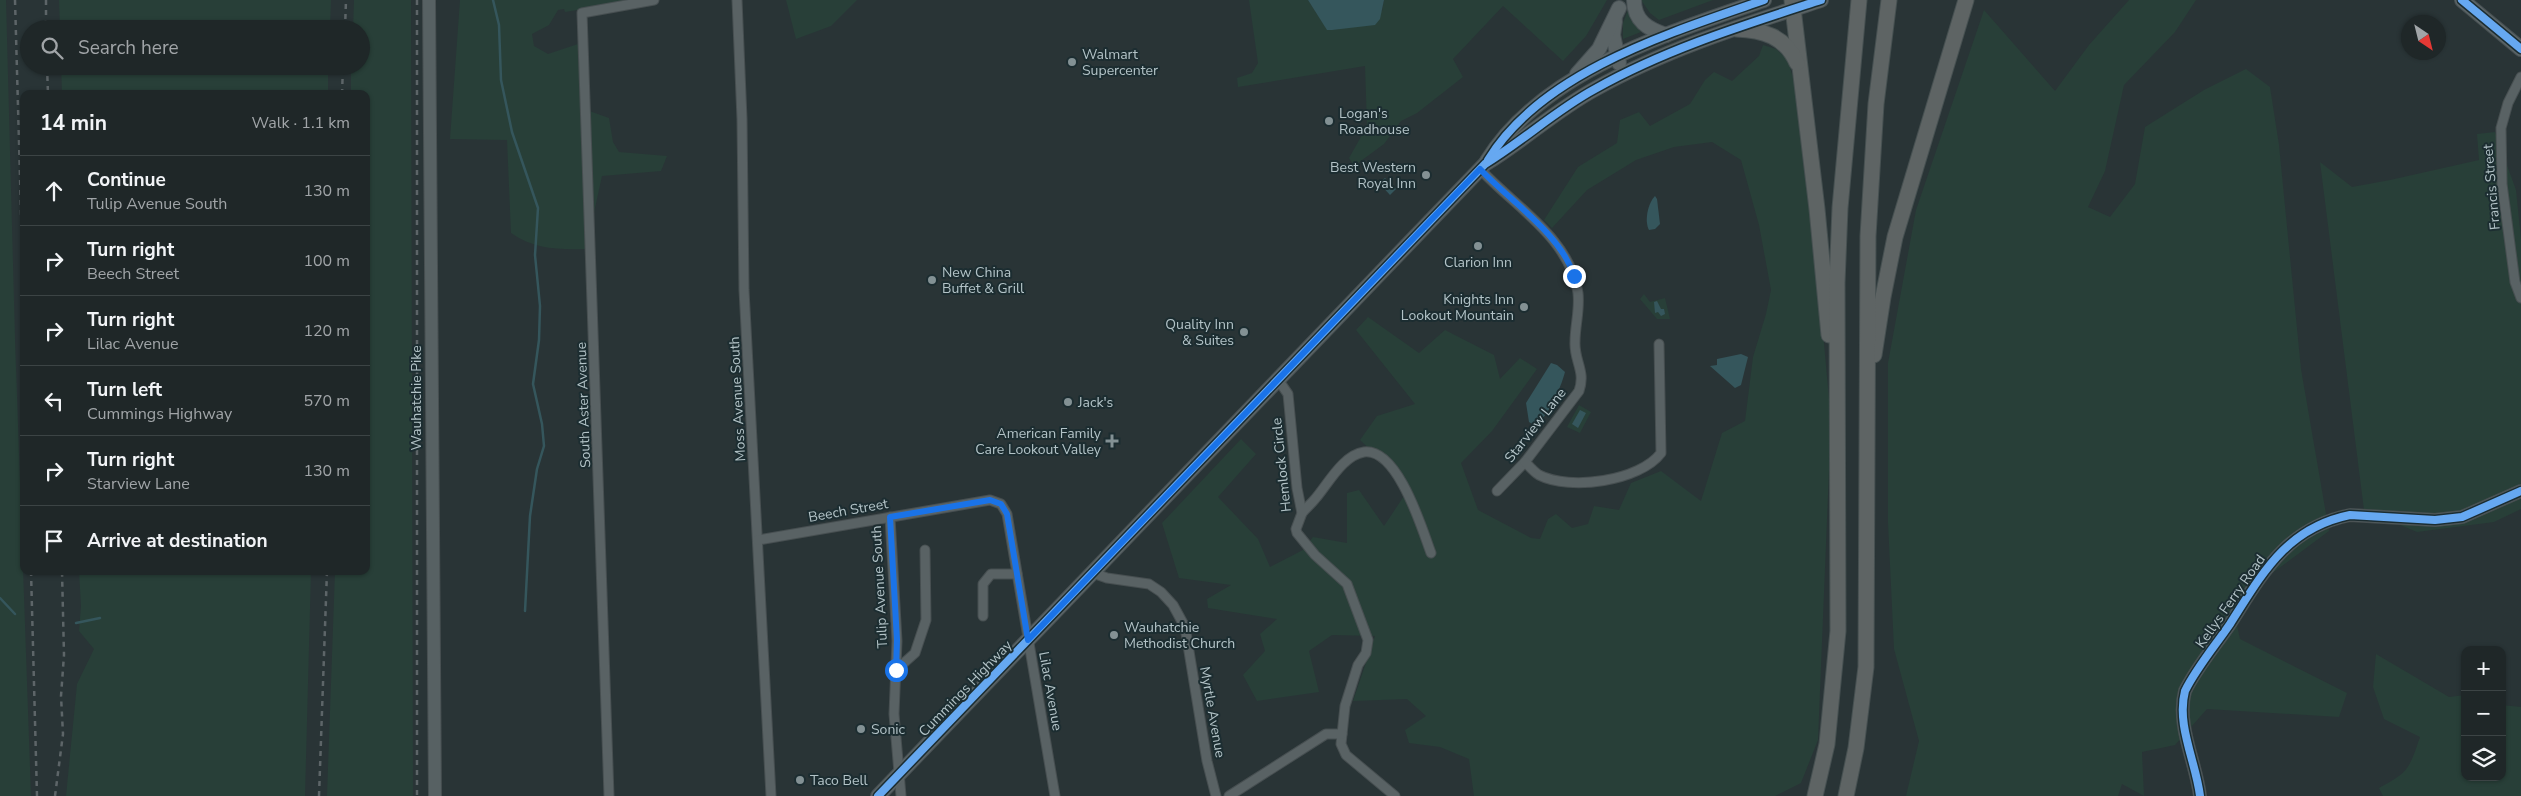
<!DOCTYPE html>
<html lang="en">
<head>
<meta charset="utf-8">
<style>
	body { margin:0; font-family:"Nunito Sans",sans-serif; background:#272f30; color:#f1f3f6 }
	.controls { position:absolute; right:15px; bottom:15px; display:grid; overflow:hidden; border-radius:10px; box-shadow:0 1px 4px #0004 }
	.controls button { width:45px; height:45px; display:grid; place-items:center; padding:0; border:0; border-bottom:1px solid #3c4445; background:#1f2728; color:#f1f3f6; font:25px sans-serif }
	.compass { position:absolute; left:2401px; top:15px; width:45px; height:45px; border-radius:50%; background:#1f2728; box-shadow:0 1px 4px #0004; rotate:145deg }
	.stop { position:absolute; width:15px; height:15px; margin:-11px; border:4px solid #1a73e8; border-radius:50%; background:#fff }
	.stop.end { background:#1a73e8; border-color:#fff; box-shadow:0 1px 5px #0008 }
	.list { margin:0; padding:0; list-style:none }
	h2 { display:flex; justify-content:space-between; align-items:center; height:65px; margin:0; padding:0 20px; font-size:21px }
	h2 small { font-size:16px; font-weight:400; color:#a1a5a8 }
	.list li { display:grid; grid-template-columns:32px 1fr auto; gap:15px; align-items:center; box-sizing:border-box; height:70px; padding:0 20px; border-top:1px solid #3c4445 }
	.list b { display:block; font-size:19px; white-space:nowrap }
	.list p { margin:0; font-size:16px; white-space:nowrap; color:#a1a5a8 }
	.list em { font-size:16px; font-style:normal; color:#a1a5a8 }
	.icon { flex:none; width:28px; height:28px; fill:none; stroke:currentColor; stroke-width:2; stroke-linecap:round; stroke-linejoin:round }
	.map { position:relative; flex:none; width:2521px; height:796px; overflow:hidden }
	.search { position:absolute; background:#1f2728; box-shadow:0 1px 4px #0004; left:20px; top:20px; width:350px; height:55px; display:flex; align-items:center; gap:12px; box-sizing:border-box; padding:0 18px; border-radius:28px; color:#a1a5a8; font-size:19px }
	.panel { position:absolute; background:#1f2728; box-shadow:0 1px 4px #0004; left:20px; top:90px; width:350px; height:485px; border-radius:10px }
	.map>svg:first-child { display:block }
</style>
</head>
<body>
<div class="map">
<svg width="2521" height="796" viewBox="0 0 2521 796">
	<rect width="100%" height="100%" fill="#293436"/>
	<g fill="#283f38">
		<path d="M0,0h6l9,339 16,457h-31z"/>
		<path d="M59,0h272l-1,29h-270z"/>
		<path d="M354,0h57l2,796h-86l8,-225h31v-477h-15v-28h10v-37h-8z"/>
		<path d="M460,0h178l-73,12 -1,-3 -6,1 -9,15 -17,9 2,12 14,8 30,-10 3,64 28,10 4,24 6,10 48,4 -6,15 -59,5 -16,73c-26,1 -53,0 -75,-16l-4,-93 -57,-1z"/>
		<path d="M786,0h71l-26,26 -35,13z"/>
		<path d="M1249,0h59l19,29c19,3 38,-10 55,-18l2,-11h223l-21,36 -23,25 -60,-55 -50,53 10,18 -46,36 -16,8 -17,23 -30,22 -5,-8 18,-32 -2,-60 -127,21 -1,-9 15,-5 6,-10z"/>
		<path d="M1641,0h72l-54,20 -9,-7z"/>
		<path d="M2129,0h67l-21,32 -51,53 -19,86 -17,36 22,10 25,-33 10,-57 59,-37 42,-21 24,18 9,58 22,224 28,162 -97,72 8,36 107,54 -8,24 -132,-8 -32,36 -33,7 2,44 -22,-12 -4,12h-212l13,-55 -25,-92 -6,-126v-160l28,-153 68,-200 71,81 34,-46z"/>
		<path d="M1628,10l3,10 10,12 -18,7v-16z"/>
		<path d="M1763,45l13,4 12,11 10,37 5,65 12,82 16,177 -13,319 -17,43 -26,13h-301l-5,-37 -29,-12 -31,-4 -4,-13 21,-14 -19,-17 -54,2 22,-65 -43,-1 -23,16 10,41 -62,9 -14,-26 22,-24 -5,-17 17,-15 -69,-11 -1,-9 24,-14 -52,-7 -17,-55 79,-84 15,15 -38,43 40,42 12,28 33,-17 10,-13 34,6v-50l12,-3 25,36 26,-39 -50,-47 17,-24 38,-12 -59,-74 12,-13 51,36 26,-23 49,25 6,24 20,-21 17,11 -45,62 -31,32 17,47 53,28 9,1 8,-20 8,-5 16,14 16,-4 6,-18 25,4 12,-27 30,-12 40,30 21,-68 23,-12 8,-64 13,-43 5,-24 -12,-65 -18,-65 -29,-18 -38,5 -38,13 -49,30 -35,38 -8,-8 34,-53 39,-24 3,-23 19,-8 11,14 40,-22 15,-24 9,-8 18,9 27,-25z"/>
		<path d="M61,66h267v28h-266z"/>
		<path d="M2495,132l21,58 5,49v270l-27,13 -77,10 -53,-22 -44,-348 32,25 38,-7 89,-20 -2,-26z"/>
		<path d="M1644,294l6,8 15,-4 5,21h-13l-17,-20z"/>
		<path d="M1579,405l12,7 -11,21 -13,-6z"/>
		<path d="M79,571h232l-6,225h-239l11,-112 17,-35 -15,-18 2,-25z"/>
		<path d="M2376,654l73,43 16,-2v82h37v-72l19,2v89h-138l-4,-8c30,-16 30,-19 41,-51l-36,-18 -11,-32z"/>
	</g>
	<g fill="#35565c">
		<path d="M1308,0h76l-4,19 -5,6 -43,5h-5z"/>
		<path d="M1385,178l11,11 -6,6 -11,-12z"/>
		<path d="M1655,196l2,3 3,25 -5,5 -6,1c-5,-9 -1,-27 6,-34z"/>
		<path d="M1657,301l4,8h3l1,5 -4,2 -3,-4 -3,1 -1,-11z"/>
		<path d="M1741,354l7,3 -7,28 -6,3 -25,-22 7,-1v-6z"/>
		<path d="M1551,363l6,2 8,7c-4,15 -17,47 -31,53l-5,-3 -3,-19z"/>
		<path d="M1580,410l6,3 -8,15 -6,-4z"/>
	</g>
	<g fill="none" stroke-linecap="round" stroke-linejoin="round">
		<g stroke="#35565c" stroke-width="2.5">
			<path d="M493,0l6,25 2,55 11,52 26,76 -3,47 5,51 -1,34 -6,44 9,40 2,22 -7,23 -7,47 -5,95"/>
			<path d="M0,598l15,16"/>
			<path d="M76,623l24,-5"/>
		</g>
		<defs>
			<g id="street">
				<path d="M737,0l5,119 2,171 27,506"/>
				<path d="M2521,77l-13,26 -7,25 1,56 13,98 6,16"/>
				<path d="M1480,169c35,38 90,69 98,124 2,17 -3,32 -3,49 -1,19 11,29 4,49l-54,71 -28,29"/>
				<path d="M1279,381l9,13 9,94 5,25 -6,16 1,4 18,22 32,29 21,56 -2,13 -8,12 -13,41 -4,38 5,11 49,41"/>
				<path d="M1525,462c4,4 9,10 14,13 31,16 101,6 122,-22l-2,-109"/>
				<path d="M1302,513c4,-5 9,-9 13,-14 13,-15 28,-44 49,-47 34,-4 58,77 67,101"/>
				<path d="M890,517l7,124 -3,73 7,82"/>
				<path d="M758,540l232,-40 11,4 6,10 48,282"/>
				<path d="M1093,573l14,5 42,6 12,8 12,13 12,22 22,134 9,35"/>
				<path d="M983,616v-32l8,-10h26"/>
				<path d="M896,670l19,-17 11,-33 -1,-70"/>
				<path d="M609,796l-27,-783 72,-13"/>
				<path d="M1229,796l97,-62h16"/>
			</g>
			<g id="secondary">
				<path d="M429,0l6,796"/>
				<path d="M2200,796c-4,-34 -24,-71 -15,-105 12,-24 30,-45 45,-67 32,-50 56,-96 120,-109l85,5 27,-3 59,-26"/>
			</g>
			<g id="primary">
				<path d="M1634,0c0,21 14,29 32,35"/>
				<path d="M2462,0l59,49"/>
				<path d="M1615,21l-2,14 6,28"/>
				<path d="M1577,74l22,-25 20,-41"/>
				<path d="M1487,161c55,-90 182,-128 277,-161"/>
				<path d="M878,796l607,-632c38,-23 71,-54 110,-75 71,-40 149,-64 226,-89"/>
			</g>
			<g id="highway">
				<path d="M1792,0l25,209 12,126"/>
				<path d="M1736,29c27,1 49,7 61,34"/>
				<path d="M1874,355l9,-58 12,-60 71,-237"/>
				<path d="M1815,796l12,-52 11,-113 -1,-348 3,-75 19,-208"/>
				<path d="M1846,796l10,-48 10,-81 2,-431 8,-132 13,-104"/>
			</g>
		</defs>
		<use href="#street" stroke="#474f51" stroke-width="11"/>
		<use href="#secondary" stroke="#474f51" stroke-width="14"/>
		<use href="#primary" stroke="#475053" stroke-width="16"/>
		<use href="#highway" stroke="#465051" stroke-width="17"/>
		<use href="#street" stroke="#596264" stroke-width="9"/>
		<use href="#secondary" stroke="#576163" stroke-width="12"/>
		<use href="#primary" stroke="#5b6466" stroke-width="14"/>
		<use href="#highway" stroke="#5e6464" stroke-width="15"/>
		<g stroke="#5d6568" stroke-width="2.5" stroke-dasharray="5 5" stroke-linecap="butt">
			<path d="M15,0l9,319"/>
			<path d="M46,0v29"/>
			<path d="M417,0v796"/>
			<path d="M345,29l1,-29"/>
			<path d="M47,66l1,28"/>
			<path d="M342,94l1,-28"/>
			<path d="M31,571l6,225"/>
			<path d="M55,796l8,-62 -2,-38 3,-41 -2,-84"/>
			<path d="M319,796l8,-225"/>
		</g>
		<defs>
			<g id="cycleway">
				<path d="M2462,0l59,49"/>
				<path d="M1488,160c53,-88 184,-128 276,-160"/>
				<path d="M878,796l607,-632c38,-23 71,-54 110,-75 71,-40 149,-64 226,-89"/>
				<path d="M2200,796c-4,-34 -24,-71 -15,-105 12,-24 30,-45 45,-67 32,-50 56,-96 120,-109l85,5 27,-3 59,-26"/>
			</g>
		</defs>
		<use href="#cycleway" stroke="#1c2d31" stroke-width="11"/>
		<use href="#cycleway" stroke="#66a8f1" stroke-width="8"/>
	</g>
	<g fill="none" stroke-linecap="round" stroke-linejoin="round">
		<path stroke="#1a73e8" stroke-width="6" d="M896,670l1,-30 -7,-123 100,-17 11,4 6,10 21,126 452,-471c30,32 81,65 94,107"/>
	</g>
	<g fill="#839194" stroke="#1c2d31" stroke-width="2">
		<circle cx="1072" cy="62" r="5"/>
		<circle cx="1329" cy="121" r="5"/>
		<circle cx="1426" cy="175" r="5"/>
		<circle cx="1478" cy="246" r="5"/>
		<circle cx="932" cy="280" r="5"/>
		<circle cx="1524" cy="307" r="5"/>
		<circle cx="1244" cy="332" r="5"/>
		<circle cx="1068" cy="402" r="5"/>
		<path d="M1109.5 433.5h5v5h5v5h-5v5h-5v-5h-5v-5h5z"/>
		<circle cx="1114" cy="635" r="5"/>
		<circle cx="861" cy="729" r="5"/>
		<circle cx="800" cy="780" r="5"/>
	</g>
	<g text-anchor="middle" stroke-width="4" stroke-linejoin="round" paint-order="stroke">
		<g font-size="14" fill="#b3c3c7" stroke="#1c2d31" text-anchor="start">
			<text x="1082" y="59">Walmart<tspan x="1082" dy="16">Supercenter</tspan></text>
			<text x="1339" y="118">Logan's<tspan x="1339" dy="16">Roadhouse</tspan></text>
			<text x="1416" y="172" text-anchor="end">Best Western<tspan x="1416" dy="16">Royal Inn</tspan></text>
			<text x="1478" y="267" text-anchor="middle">Clarion Inn</text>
			<text x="942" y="277">New China<tspan x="942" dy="16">Buffet &amp; Grill</tspan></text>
			<text x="1514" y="304" text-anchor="end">Knights Inn<tspan x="1514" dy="16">Lookout Mountain</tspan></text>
			<text x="1234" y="329" text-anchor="end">Quality Inn<tspan x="1234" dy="16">&amp; Suites</tspan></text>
			<text x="1078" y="407">Jack's</text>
			<text x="1101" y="438" text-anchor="end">American Family<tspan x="1101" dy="16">Care Lookout Valley</tspan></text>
			<text x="1124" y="632">Wauhatchie<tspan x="1124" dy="16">Methodist Church</tspan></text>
			<text x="871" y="734">Sonic</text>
			<text x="810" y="785">Taco Bell</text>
		</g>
		<g font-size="14" fill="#b3c3c7" stroke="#1c2d31">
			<text transform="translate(2491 187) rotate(-95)" y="5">Francis Street</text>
			<text transform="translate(416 398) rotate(-90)" y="5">Wauhatchie Pike</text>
			<text transform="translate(737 399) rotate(-93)" y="5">Moss Avenue South</text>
			<text transform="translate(583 405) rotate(-92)" y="5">South Aster Avenue</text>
			<text transform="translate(1535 425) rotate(-52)" y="5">Starview Lane</text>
			<text transform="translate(1281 465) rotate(-96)" y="5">Hemlock Circle</text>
			<text transform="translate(848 510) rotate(-10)" y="5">Beech Street</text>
			<text transform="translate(879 587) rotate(-93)" y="5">Tulip Avenue South</text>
			<text transform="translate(2230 601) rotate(-55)" y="5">Kellys Ferry Road</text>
			<text transform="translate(965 688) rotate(-46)" y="5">Cummings Highway</text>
			<text transform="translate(1051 691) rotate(80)" y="5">Lilac Avenue</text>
			<text transform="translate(1213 712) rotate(80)" y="5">Myrtle Avenue</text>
		</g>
	</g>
</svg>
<div class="controls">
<button>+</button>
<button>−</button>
<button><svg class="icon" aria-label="layers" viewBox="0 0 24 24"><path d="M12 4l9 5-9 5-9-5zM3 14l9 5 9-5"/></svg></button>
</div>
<svg class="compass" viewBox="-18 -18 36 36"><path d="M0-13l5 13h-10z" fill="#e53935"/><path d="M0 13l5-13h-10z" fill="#a1a5a8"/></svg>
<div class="stop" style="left:896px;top:670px"></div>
<div class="stop end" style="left:1574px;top:276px"></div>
<div class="search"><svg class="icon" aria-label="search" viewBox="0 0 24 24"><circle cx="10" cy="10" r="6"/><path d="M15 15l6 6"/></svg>Search here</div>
<section class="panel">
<h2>14 min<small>Walk · 1.1 km</small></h2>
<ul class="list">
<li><svg class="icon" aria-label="ahead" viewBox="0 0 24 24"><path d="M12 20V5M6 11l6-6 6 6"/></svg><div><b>Continue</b><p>Tulip Avenue South</p></div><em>130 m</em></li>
<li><svg class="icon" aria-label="right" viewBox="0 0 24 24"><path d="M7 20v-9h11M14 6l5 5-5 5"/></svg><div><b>Turn right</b><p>Beech Street</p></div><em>100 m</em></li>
<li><svg class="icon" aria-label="right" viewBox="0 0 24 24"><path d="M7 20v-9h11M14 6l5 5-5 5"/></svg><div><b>Turn right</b><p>Lilac Avenue</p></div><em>120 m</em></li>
<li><svg class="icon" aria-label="left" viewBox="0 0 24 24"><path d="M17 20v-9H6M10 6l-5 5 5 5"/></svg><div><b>Turn left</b><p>Cummings Highway</p></div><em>570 m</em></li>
<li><svg class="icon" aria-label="right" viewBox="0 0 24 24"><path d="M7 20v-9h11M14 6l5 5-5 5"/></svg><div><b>Turn right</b><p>Starview Lane</p></div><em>130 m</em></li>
<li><svg class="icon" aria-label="arrive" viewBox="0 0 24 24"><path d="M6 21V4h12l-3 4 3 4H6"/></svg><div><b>Arrive at destination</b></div></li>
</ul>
</section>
</div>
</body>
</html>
